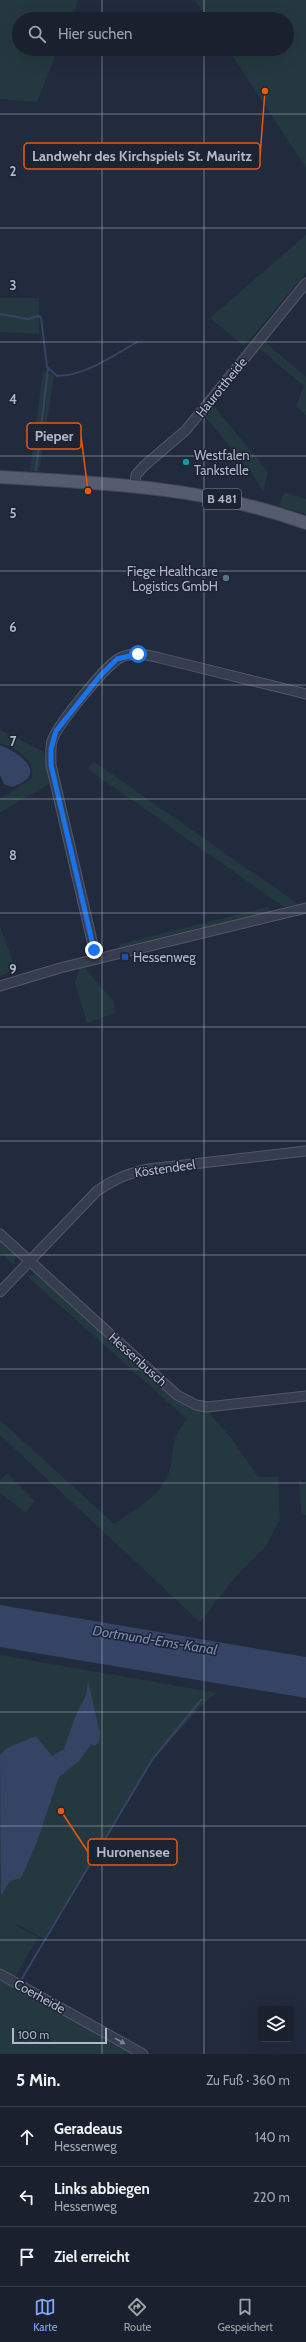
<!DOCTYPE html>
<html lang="de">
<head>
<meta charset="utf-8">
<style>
	body { margin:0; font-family:Cabin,sans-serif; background:#232836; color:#f1f3f6 }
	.controls { position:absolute; right:12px; bottom:12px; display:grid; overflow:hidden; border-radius:4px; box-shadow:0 4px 16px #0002 }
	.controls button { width:36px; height:36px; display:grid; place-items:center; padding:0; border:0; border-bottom:1px solid #383e4a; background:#1a202e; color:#f1f3f6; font:20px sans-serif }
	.scale { position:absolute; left:12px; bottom:10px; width:95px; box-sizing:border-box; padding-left:4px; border:2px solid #b2b8c9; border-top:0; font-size:11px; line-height:14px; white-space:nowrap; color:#b2b8c9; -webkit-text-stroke:3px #1c2333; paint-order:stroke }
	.stop { position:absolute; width:12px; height:12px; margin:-9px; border:3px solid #1a73e8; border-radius:50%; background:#fff }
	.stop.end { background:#1a73e8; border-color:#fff; box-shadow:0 1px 4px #0008 }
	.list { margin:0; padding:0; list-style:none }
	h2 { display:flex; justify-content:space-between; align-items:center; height:52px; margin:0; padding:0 16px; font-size:17px }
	h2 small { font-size:13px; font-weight:400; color:#9fa3aa }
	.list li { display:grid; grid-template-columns:26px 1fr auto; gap:12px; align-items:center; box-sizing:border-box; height:60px; padding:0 16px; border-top:1px solid #383e4a }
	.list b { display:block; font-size:15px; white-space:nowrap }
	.list p { margin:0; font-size:13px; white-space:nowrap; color:#9fa3aa }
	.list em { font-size:13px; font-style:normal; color:#9fa3aa }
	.icon { flex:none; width:22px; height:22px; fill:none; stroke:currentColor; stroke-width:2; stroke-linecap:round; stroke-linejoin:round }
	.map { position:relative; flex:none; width:306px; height:2054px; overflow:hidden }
	.search { position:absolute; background:#1a202e; box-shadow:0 4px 16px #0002; left:12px; right:12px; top:12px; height:44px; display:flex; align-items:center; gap:10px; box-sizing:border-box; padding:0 14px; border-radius:22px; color:#9fa3aa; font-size:15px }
	.sheet { height:232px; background:#1a202e }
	nav { display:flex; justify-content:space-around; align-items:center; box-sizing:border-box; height:56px; border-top:1px solid #383e4a; background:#1a202e; font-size:11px; color:#9fa3aa }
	nav a { display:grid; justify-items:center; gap:2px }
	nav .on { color:#84a5fc }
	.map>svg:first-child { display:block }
</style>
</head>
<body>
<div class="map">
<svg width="306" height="2054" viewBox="0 0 306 2054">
	<rect width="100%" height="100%" fill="#222b3e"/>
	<g fill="#24393f">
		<path d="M0,0h78l-7,19h-52v30h39l-21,53 -37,-3z"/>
		<path d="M195,0h111v168l-78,-119h59v-30h-79z"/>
		<path d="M306,235v38l-62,73 -34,-28z"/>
		<path d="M0,298h39v36l-39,-2z"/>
		<path d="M266,343l40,34v38l-10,-9 8,-20 -46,-39z"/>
		<path d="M43,371l11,5 -15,96 -9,-1z"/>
		<path d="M212,404l56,68 -5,20 -12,-20 -47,-57z"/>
		<path d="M284,492l22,7v15l-27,-8z"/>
		<path d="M0,730l44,22 5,32 -49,28v-13l32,-21c4,-19 -16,-30 -32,-35z"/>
		<path d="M93,761l205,143 -14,3 -196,-138z"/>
		<path d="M268,907l2,5 -152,37 2,-5z"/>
		<path d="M0,927l16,42 -16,7z"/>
		<path d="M80,967h4l30,35 1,11 -28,10 -12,-41z"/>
		<path d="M0,1239l16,14 -2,12 -14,-13z"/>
		<path d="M37,1273l151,134 21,6 23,26 26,38h20l2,42 -14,27 -29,29 -37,47 -200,-187v-15l114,104c22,-15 50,-29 56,-56 6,-24 -1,-26 17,-49l-160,-143z"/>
		<path d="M7,1473l28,28 -9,12 -26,-20v-12z"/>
		<path d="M299,1480l7,5v31l-5,-5z"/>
		<path d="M0,1655l217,38 -10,7 -57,62 -106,177 -27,-15 -1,2 22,11 -23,40 -15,-8z"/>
		<path d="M0,1977l139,77h-139z"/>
	</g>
	<g fill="#354465">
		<path d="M0,745c22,9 49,30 12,42l-8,-3 -4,-9z"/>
		<path d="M0,1605l306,52v41l-306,-51z"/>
		<path d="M88,1681l12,52 -1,9 -5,4 -3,-2 -12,17 -20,16 -23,67 -15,34 -11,3 -9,14 -1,-140 7,-7 29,-12 16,20 12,-7 11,-32 11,-22z"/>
	</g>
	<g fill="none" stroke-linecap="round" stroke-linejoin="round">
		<g stroke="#354465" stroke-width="2">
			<path d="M0,314l28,5 10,-3 3,1 6,50 10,9c28,0 56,-20 80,-34"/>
			<path d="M36,470l12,-101"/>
			<path d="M21,1980l131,-220 49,-60"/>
		</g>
		<defs>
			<g id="minor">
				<path d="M135,485l1,-10 8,-9 42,-36 120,-147"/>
				<path d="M96,958l-45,-193c0,-8 -1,-16 1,-24 5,-16 52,-73 66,-82 12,-8 29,-4 42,-1l146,36"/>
				<path d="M0,986l60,-18 246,-60"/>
				<path d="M0,1234l177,161 19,10 11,2 99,-11"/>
				<path d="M0,1292l97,-101c17,-12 32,-19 52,-22l157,-18"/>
				<path d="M0,1974l143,80"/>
			</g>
			<path id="major" d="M0,477c104,6 207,10 306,46"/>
		</defs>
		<use href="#minor" stroke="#525869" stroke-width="11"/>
		<use href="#major" stroke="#404757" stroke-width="14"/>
		<use href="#minor" stroke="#363d4e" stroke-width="9"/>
		<use href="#major" stroke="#545c6e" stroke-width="12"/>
	</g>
	<defs><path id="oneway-solid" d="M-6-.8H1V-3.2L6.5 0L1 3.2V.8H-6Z"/></defs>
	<use fill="#7a8192" href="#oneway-solid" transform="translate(120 2041) rotate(29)"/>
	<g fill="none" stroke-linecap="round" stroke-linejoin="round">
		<path stroke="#1a73e8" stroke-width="5" d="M94,950l-43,-185v-16l5,-18 44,-55 17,-17 21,-5"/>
	</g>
	<path fill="none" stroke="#b2b8c9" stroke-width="1" stroke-opacity="0.55" d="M102,0v19M204,0v19M102,49v2005M204,49v2005M0,114h306M0,228h306M0,342h306M0,456h306M0,571h306M0,685h306M0,799h306M0,913h306M0,1027h306M0,1141h306M0,1255h306M0,1369h306M0,1483h306M0,1598h306M0,1712h306M0,1826h306M0,1940h306"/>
	<circle fill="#0f9aa8" stroke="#1c2333" stroke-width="1.5" cx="186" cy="462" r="4"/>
	<circle fill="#5c6f8a" stroke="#1c2333" stroke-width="1.5" cx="226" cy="578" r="4"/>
	<rect fill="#1a4fb4" stroke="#1c2333" stroke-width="1.5" x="121" y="953" width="8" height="8" rx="2"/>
	<g text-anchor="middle" stroke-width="3" stroke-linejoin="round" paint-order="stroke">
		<rect fill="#1c2333" stroke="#858b9c" stroke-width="1" x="203" y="489" width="38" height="20" rx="3"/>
		<g font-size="12" font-weight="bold" fill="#b2b8c9">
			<text x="222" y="503">B 481</text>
		</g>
		<g font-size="13" fill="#b2b8c9" stroke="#1c2333">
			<text transform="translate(221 387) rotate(-51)" y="5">Haurottheide</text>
			<text transform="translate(165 1168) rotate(-8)" y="5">Köstendeel</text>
			<text transform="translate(138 1359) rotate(42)" y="5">Hessenbusch</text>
			<text transform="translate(40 1996) rotate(29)" y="5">Coerheide</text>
		</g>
		<g font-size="13" fill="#b2b8c9" stroke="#1c2333" text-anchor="start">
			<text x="194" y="460">Westfalen<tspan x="194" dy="15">Tankstelle</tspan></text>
			<text x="218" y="576" text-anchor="end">Fiege Healthcare<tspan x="218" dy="15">Logistics GmbH</tspan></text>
			<text x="133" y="962">Hessenweg</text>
		</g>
		<g font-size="14" font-style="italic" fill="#798bb2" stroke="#1c2333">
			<text transform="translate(155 1640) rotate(9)" y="5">Dortmund-Ems-Kanal</text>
		</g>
	</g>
	<g font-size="13" text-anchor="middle" font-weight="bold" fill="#b2b8c9" stroke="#1c2333" stroke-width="3" stroke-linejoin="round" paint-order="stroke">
		<text x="13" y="176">2</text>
		<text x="13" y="290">3</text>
		<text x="13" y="404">4</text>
		<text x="13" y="518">5</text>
		<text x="13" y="632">6</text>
		<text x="13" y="746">7</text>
		<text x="13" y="860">8</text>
		<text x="13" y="974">9</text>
	</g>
	<path fill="none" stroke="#e8590c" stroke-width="1.5" d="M265 91L260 156M88 491L81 436M61 1811L88 1852"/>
	<g fill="#e8590c" stroke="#1c2333" stroke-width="1.5">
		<circle cx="265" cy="91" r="4"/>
		<circle cx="88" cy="491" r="4"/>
		<circle cx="61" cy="1811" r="4"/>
	</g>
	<g fill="#1c2333" stroke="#e8590c" stroke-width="1.5">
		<rect x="24" y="143" width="236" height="26" rx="4"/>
		<rect x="27" y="423" width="54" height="26" rx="4"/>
		<rect x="88" y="1839" width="89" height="26" rx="4"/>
	</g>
	<g font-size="14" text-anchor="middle" font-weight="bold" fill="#b2b8c9">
		<text x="142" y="161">Landwehr des Kirchspiels St. Mauritz</text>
		<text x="54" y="441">Pieper</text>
		<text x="133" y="1857">Huronensee</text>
	</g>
</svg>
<div class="controls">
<button><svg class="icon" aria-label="layers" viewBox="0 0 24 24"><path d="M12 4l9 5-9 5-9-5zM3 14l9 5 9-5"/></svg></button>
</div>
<div class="scale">100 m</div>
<div class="stop" style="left:138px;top:654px"></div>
<div class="stop end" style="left:94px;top:950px"></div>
<div class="search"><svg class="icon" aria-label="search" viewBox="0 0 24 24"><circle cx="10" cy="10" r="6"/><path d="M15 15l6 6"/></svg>Hier suchen</div>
</div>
<section class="sheet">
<h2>5 Min.<small>Zu Fuß · 360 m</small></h2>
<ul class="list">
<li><svg class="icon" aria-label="ahead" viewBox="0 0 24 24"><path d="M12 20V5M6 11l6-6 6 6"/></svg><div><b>Geradeaus</b><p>Hessenweg</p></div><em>140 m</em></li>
<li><svg class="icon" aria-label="left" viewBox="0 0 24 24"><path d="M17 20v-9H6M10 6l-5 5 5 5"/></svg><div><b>Links abbiegen</b><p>Hessenweg</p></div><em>220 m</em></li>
<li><svg class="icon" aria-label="arrive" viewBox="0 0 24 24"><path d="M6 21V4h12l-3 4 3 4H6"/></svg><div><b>Ziel erreicht</b></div></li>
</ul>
</section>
<nav>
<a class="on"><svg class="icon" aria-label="map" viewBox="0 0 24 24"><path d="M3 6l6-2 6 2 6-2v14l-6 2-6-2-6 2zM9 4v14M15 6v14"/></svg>Karte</a>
<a><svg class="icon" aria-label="directions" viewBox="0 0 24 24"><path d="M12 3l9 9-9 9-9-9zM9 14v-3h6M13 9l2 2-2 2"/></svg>Route</a>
<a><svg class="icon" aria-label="saved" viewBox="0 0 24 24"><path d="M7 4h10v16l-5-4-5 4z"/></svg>Gespeichert</a>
</nav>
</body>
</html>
